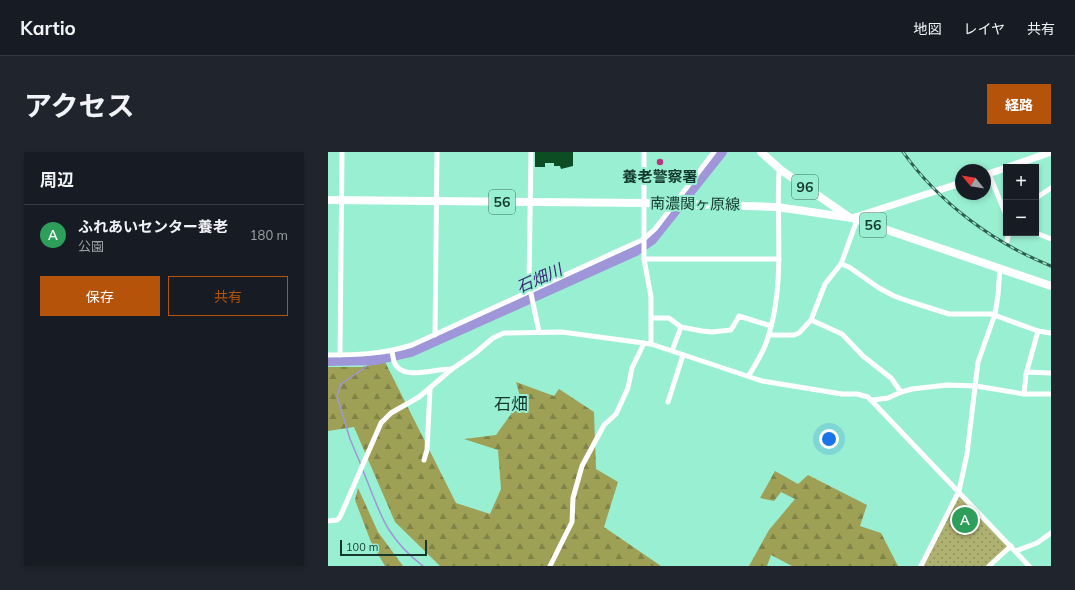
<!DOCTYPE html>
<html lang="ja">
<head>
<meta charset="utf-8">
<style>
	body { margin:0; font-family:Mulish,"Noto Sans JP",sans-serif; background:#20242c; color:#f1f3f6 }
	.controls { position:absolute; right:12px; top:12px; display:grid; overflow:hidden; border-radius:0px; box-shadow:0 2px 6px #0003 }
	.controls button { width:36px; height:36px; display:grid; place-items:center; padding:0; border:0; border-bottom:1px solid #363941; background:#171b24; color:#f1f3f6; font:20px sans-serif }
	.compass { position:absolute; left:627px; top:12px; width:36px; height:36px; border-radius:50%; background:#171b24; box-shadow:0 2px 6px #0003; rotate:300deg }
	.scale { position:absolute; left:12px; bottom:10px; width:87px; box-sizing:border-box; padding-left:4px; border:2px solid #14382d; border-top:0; font-size:11px; line-height:14px; white-space:nowrap; color:#14382d; -webkit-text-stroke:3px #99efd1; paint-order:stroke }
	.you { position:absolute; left:501px; top:287px; width:14px; height:14px; margin:-10px; border:3px solid #fff; border-radius:50%; background:#1a73e8; box-shadow:0 0 0 6px #1a73e833 }
	.badge { display:grid; place-items:center; width:26px; height:26px; border-radius:50%; background:#b45309; color:#fff; font-size:13px; font-weight:700 }
	.pin { position:absolute; translate:-50% -50%; border:2px solid #fff; box-shadow:0 1px 4px #0006 }
	.list { margin:0; padding:0; list-style:none }
	h2 { display:flex; justify-content:space-between; align-items:center; height:52px; margin:0; padding:0 16px; font-size:17px }
	h2 small { font-size:13px; font-weight:400; color:#9ea1a6 }
	.list li { display:grid; grid-template-columns:26px 1fr auto; gap:12px; align-items:center; box-sizing:border-box; height:60px; padding:0 16px; border-top:1px solid #363941 }
	.list b { display:block; font-size:15px; white-space:nowrap }
	.list p { margin:0; font-size:13px; white-space:nowrap; color:#9ea1a6 }
	.list em { font-size:13px; font-style:normal; color:#9ea1a6 }
	.actions { display:flex; gap:8px; padding:12px 16px }
	.actions a { flex:1; padding:9px 0; border:1px solid #b45309; border-radius:0px; text-align:center; font-size:14px; color:#b45309 }
	.actions .main { background:#b45309; color:#fff }
	.map { position:relative; flex:none; width:723px; height:414px; overflow:hidden; border-radius:0px }
	header { display:flex; align-items:center; gap:24px; box-sizing:border-box; height:56px; padding:0 20px; background:#171b24; border-bottom:1px solid #363941 }
	header strong { font-size:19px }
	nav { display:flex; gap:22px; margin-inline-start:auto; font-size:14px }
	.intro { display:flex; align-items:center; justify-content:space-between; box-sizing:border-box; height:96px; padding:0 24px }
	h1 { margin:0; font-size:28px }
	.button { padding:10px 18px; border-radius:0px; background:#b45309; color:#fff; font-size:14px; font-weight:700 }
	main { display:flex; gap:24px; padding:0 24px }
	aside { flex:1; background:#171b24; border-radius:0px; box-shadow:0 2px 6px #0003 }
	.map>svg:first-child { display:block }
</style>
</head>
<body>
<header>
<strong>Kartio</strong>
<nav><a>地図</a><a>レイヤ</a><a>共有</a></nav>
</header>
<div class="intro"><h1>アクセス</h1><a class="button">経路</a></div>
<main>
<aside>
<h2>周辺<small></small></h2>
<ul class="list">
<li><span class="badge" style="background:#2e9e5b">A</span><div><b>ふれあいセンター養老</b><p>公園</p></div><em>180 m</em></li>
</ul>
<div class="actions"><a class="main">保存</a><a>共有</a></div>
</aside>
<div class="map">
<svg width="723" height="414" viewBox="0 0 723 414">
	<defs>
		<pattern id="forest-firs" width="22" height="20" patternUnits="userSpaceOnUse"><rect width="22" height="20" fill="#9ea056"/><path d="M5 1l3.5 6h-7zM16 11l3.5 6h-7z" fill="#808348"/></pattern>
		<pattern id="park-dots" width="8" height="8" patternUnits="userSpaceOnUse"><rect width="8" height="8" fill="#afb171"/><path d="M2 2h.1M6 6h.1" fill="none" stroke="#8d915d" stroke-width="1.8" stroke-linecap="round"/></pattern>
	</defs>
	<rect width="100%" height="100%" fill="#99efd1"/>
	<g fill="url(#forest-firs)">
		<path d="M57,210l71,141 34,11 11,-25 -3,-39 -34,-11 32,-4 25,-35 -5,-18 38,14 5,-7 35,23 2,57 22,13 -14,45 57,39h-221l-45,-44 -41,-95 -26,4v-64h34z"/>
		<path d="M447,319l23,13 10,-9 59,30 -7,21 21,7 17,33h-106l-21,-11 -4,11h-18l20,-36 26,-31 -14,-7 -7,9 -14,-3z"/>
		<path d="M30,336l20,44 25,34h-18l-14,-24 -16,-42z"/>
	</g>
	<path fill="url(#park-dots)" d="M632,343l48,51 -22,20h-63z"/>
	<g fill="none" stroke-linecap="round" stroke-linejoin="round">
		<g stroke="#9f96d9" stroke-width="1.5">
			<path d="M33,313l-11,-26 -13,-43 4,-12 35,-24"/>
			<path d="M34,316c18,44 22,68 61,98"/>
		</g>
		<path stroke="#9f96d9" stroke-width="10" d="M0,209l48,-1 35,-8 225,-101 16,-11 70,-88"/>
	</g>
	<path fill="#0c4d23" d="M207,0h38v14l-12,3 -1,-3h-6v-3h-9v4h-10z"/>
	<g fill="none" stroke-linecap="round" stroke-linejoin="round">
		<g stroke="#fff" stroke-width="5">
			<path d="M203,0l-2,132 10,48"/>
			<path d="M316,0v107l7,38v47"/>
			<path d="M661,22l17,41"/>
			<path d="M708,46l15,-10"/>
			<path d="M708,81l15,6"/>
			<path d="M679,89l2,-8"/>
			<path d="M316,107h135"/>
			<path d="M513,112l8,3 30,21 15,8 17,6 38,12h46"/>
			<path d="M666,163l44,16"/>
			<path d="M324,166h17l12,9 21,4 10,1 19,-2 8,-14 32,10"/>
			<path d="M483,168l31,14 21,22 28,22 10,14"/>
			<path d="M107,183l2,-183"/>
			<path d="M441,183h25l5,-2 12,-13 14,-36 16,-20 16,-44"/>
			<path d="M344,199l9,-24"/>
			<path d="M64,200c1,3 1,8 3,12 9,17 41,4 57,5"/>
			<path d="M0,203c29,0 56,-1 84,-10l232,-106 11,-10 59,-77"/>
			<path d="M12,203l2,-203"/>
			<path d="M699,220l24,1"/>
			<path d="M421,223c8,-13 16,-26 20,-41 16,-52 7,-108 10,-161l2,-3"/>
			<path d="M696,242l2,-20 12,-43 13,2"/>
			<path d="M545,248l15,-2 13,-6 11,-3 35,-4 29,1 48,8h27"/>
			<path d="M340,250l15,-47"/>
			<path d="M96,308l3,-10 3,-61"/>
			<path d="M0,369l9,-1 3,-3 41,-94 10,-10 28,-16 33,-28 22,-15 19,-16 11,-5 58,-1 89,12 111,37 80,13h15l11,3 161,169"/>
			<path d="M688,399l21,-8 14,-10"/>
			<path d="M222,414l22,-44 1,-24 9,-32 22,-41 12,-11 12,-26 4,-20 12,-25"/>
			<path d="M593,414l38,-75 8,-37 11,-92 17,-48 3,-19 2,-27"/>
			<path d="M661,414l22,-20"/>
		</g>
		<g stroke="#fff" stroke-width="7">
			<path d="M680,15l43,-15"/>
			<path d="M657,23l21,-7"/>
			<path d="M524,66l109,-35"/>
		</g>
		<g stroke="#fff" stroke-width="8">
			<path d="M433,0l20,18 68,47"/>
			<path d="M0,48l316,3 133,4 75,11 199,68"/>
		</g>
		<defs>
			<path id="rail" d="M575,0c36,51 91,91 148,114"/>
		</defs>
		<use href="#rail" stroke="#2f5d4e" stroke-width="3"/>
		<use href="#rail" stroke="#99efd1" stroke-width="1.5" stroke-dasharray="4.5" stroke-linecap="butt"/>
	</g>
	<circle fill="#b7357e" stroke="#99efd1" stroke-width="1.5" cx="332" cy="10" r="4"/>
	<g text-anchor="middle" stroke-width="4" stroke-linejoin="round" paint-order="stroke">
		<g fill="#99efd1" stroke="#3c6f5e" stroke-width="1">
			<rect x="464" y="23" width="26" height="24" rx="3"/>
			<rect x="161" y="38" width="26" height="24" rx="3"/>
			<rect x="532" y="61" width="26" height="24" rx="3"/>
		</g>
		<g font-size="14" font-weight="bold" fill="#14382d">
			<text x="477" y="40">96</text>
			<text x="174" y="55">56</text>
			<text x="545" y="78">56</text>
		</g>
		<g font-size="15" font-weight="bold" fill="#14382d" stroke="#99efd1">
			<text x="332" y="30">養老警察署</text>
		</g>
		<g font-size="15" fill="#14382d" stroke="#99efd1">
			<text transform="translate(367 52) rotate(1)" y="5">南濃関ヶ原線</text>
		</g>
		<g font-size="16" font-style="italic" fill="#3b2775" stroke="#99efd1">
			<text transform="translate(211 126) rotate(-24)" y="6">石畑川</text>
		</g>
		<g font-size="17" fill="#14382d" stroke="#99efd1">
			<text x="183" y="258">石畑</text>
		</g>
	</g>
</svg>
<div class="controls">
<button>+</button>
<button>−</button>
</div>
<svg class="compass" viewBox="-18 -18 36 36"><path d="M0-13l5 13h-10z" fill="#e53935"/><path d="M0 13l5-13h-10z" fill="#9ea1a6"/></svg>
<div class="scale">100 m</div>
<div class="you"></div>
<div class="pin badge" style="left:637px;top:368px;background:#2e9e5b">A</div>
</div>
</main>
</body>
</html>
